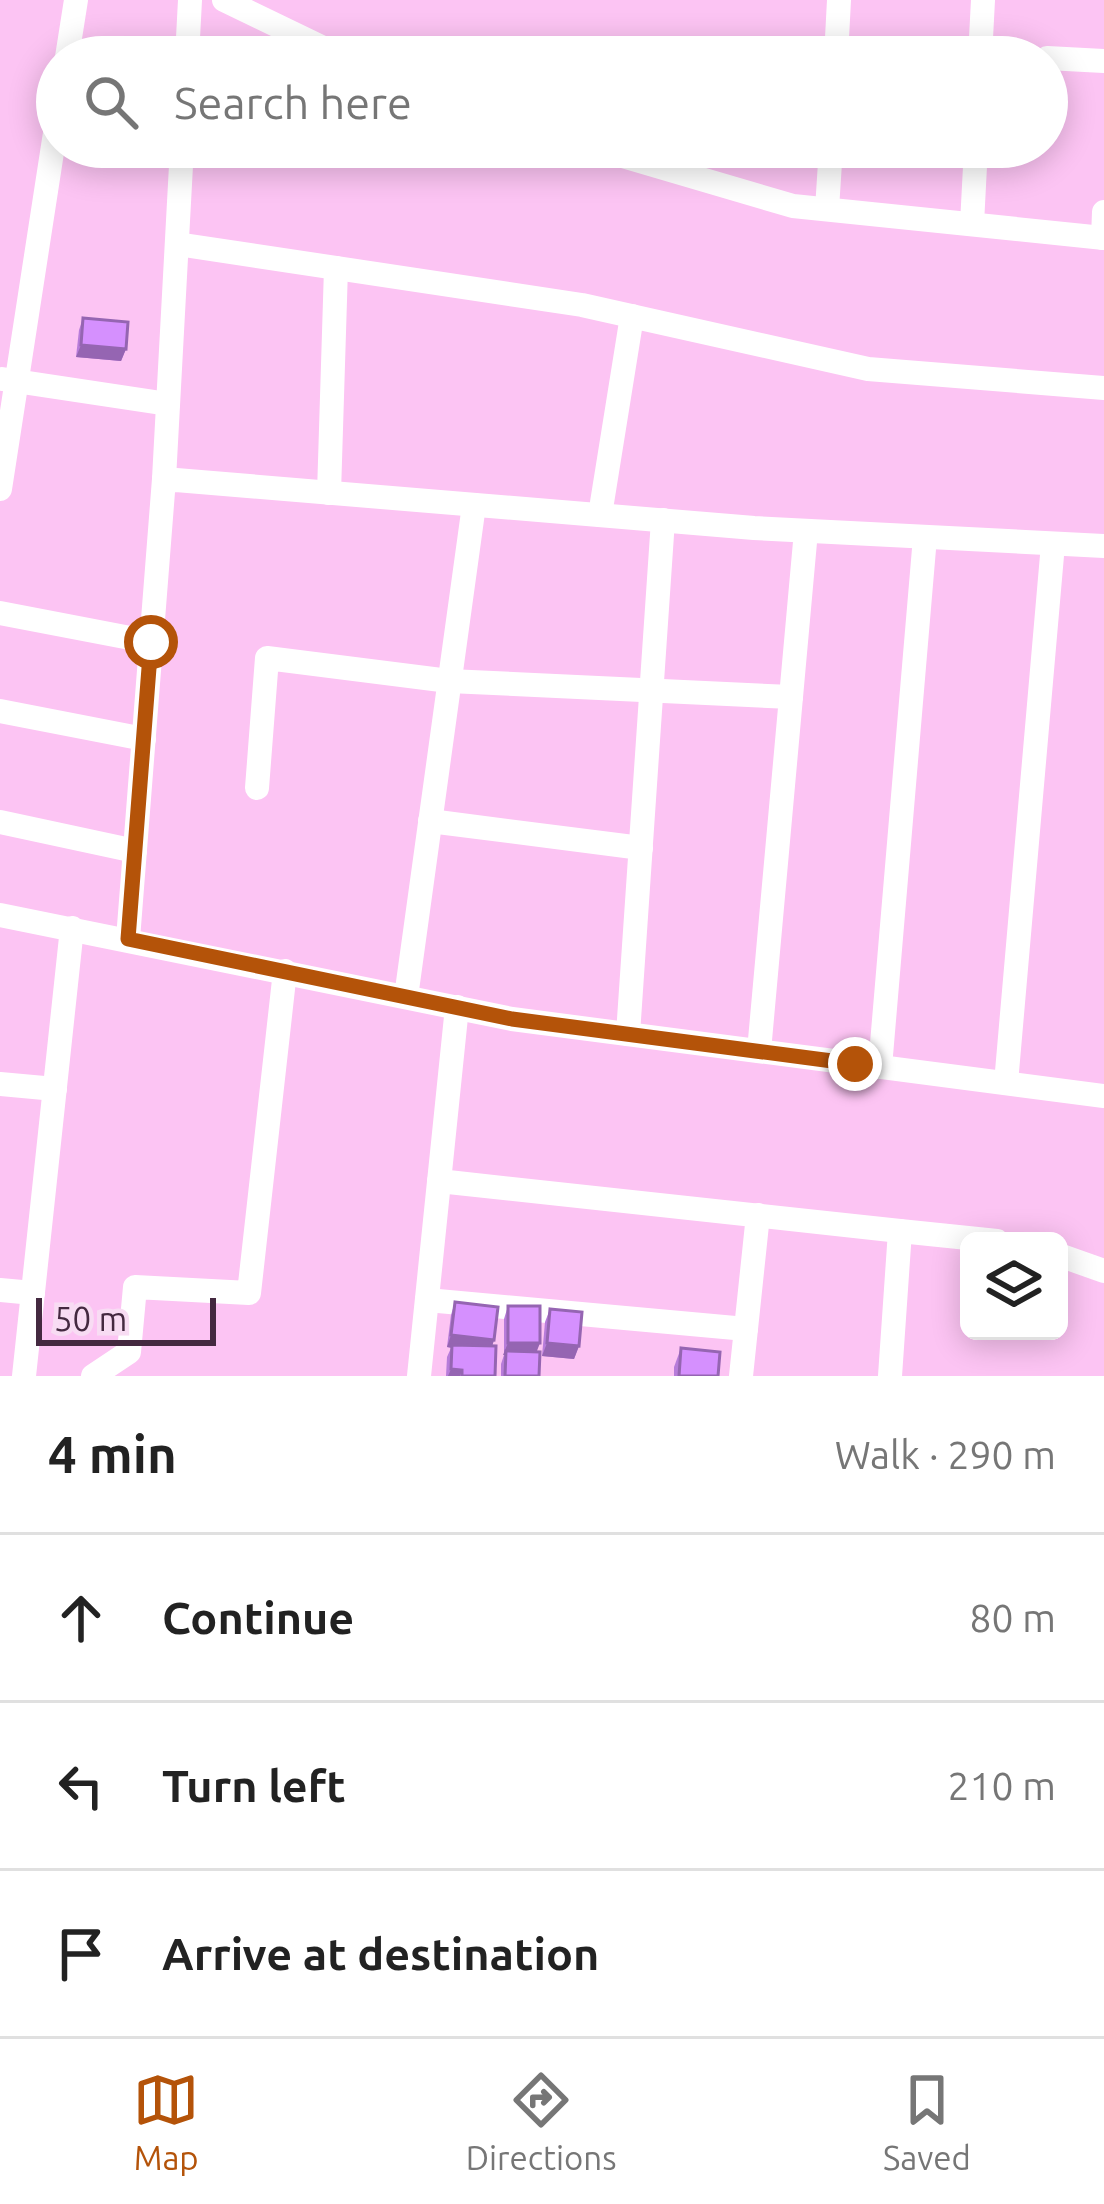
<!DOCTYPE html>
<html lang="en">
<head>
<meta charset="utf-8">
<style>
	body { margin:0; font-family:Ubuntu,sans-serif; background:#f2f2f2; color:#222 }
	.controls { position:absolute; right:36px; bottom:36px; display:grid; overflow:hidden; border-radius:18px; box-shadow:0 6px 30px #0003 }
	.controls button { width:108px; height:108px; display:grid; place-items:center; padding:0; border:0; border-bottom:3px solid #e0e0e0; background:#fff; color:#222; font:60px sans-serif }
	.scale { position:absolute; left:36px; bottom:30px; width:180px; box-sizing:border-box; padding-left:12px; border:6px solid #442940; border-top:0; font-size:33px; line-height:42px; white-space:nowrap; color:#442940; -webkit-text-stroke:9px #f8dcf3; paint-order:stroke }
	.stop { position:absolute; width:36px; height:36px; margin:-27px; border:9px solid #b45309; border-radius:50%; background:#fff }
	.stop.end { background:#b45309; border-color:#fff; box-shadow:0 3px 12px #0008 }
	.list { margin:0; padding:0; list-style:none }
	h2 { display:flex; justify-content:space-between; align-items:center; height:156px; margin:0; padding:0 48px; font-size:51px }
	h2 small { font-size:39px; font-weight:400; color:#767676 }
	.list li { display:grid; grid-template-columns:78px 1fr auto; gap:36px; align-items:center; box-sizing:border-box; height:168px; padding:0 48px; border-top:3px solid #e0e0e0 }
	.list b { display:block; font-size:45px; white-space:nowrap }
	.list em { font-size:39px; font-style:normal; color:#767676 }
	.icon { flex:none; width:66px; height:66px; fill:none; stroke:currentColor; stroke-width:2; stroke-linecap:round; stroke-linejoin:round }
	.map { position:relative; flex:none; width:1104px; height:1376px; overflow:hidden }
	.search { position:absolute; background:#fff; box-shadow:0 6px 30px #0003; left:36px; right:36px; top:36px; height:132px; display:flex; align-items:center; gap:30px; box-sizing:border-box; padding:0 42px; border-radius:66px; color:#767676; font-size:45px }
	.sheet { height:660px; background:#fff }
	nav { display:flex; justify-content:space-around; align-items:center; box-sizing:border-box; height:168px; border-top:3px solid #e0e0e0; background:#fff; font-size:33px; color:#767676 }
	nav a { display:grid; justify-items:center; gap:6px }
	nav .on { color:#b45309 }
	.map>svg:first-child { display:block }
</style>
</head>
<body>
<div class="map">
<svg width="1104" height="1376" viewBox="0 0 1104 1376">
	<rect width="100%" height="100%" fill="#fcc4f3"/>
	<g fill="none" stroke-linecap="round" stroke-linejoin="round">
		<g stroke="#fff" stroke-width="24">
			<path d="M224,0l118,57"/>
			<path d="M837,49l183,8"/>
			<path d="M67,57l9,-57"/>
			<path d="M187,57l3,-57"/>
			<path d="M836,57l3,-57"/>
			<path d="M980,57l3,-57"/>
			<path d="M1047,58l57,3"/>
			<path d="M592,147l201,59 311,32"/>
			<path d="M827,209l4,-62"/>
			<path d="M972,224l4,-77"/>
			<path d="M1103,238l1,-26"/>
			<path d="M177,244l405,61 286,64 236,19"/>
			<path d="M2,379l166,25"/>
			<path d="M164,479l18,-332"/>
			<path d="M0,489l57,-369"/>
			<path d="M329,493l7,-225"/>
			<path d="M600,515l32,-199"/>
			<path d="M0,613l151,29"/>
			<path d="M0,711l144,28"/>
			<path d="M257,788l10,-130 182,23 342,16"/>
			<path d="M430,821l211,27"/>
			<path d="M0,822l135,29"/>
			<path d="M0,915l512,104 592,77"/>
			<path d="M128,939l36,-460 590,49 350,18"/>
			<path d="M406,997l68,-492"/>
			<path d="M628,1034l35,-514"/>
			<path d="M759,1051l47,-520"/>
			<path d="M880,1067l45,-530"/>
			<path d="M1006,1083l47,-539"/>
			<path d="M0,1084l55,5"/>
			<path d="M439,1181l461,50 -10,145"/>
			<path d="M900,1231l97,10"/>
			<path d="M1059,1255l45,16"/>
			<path d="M0,1290l33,3"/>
			<path d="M427,1300l319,29"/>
			<path d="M24,1376l48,-448"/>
			<path d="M93,1376l36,-24 6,-65 114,6 36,-322"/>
			<path d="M419,1376l38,-369"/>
			<path d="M741,1376l17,-161"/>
		</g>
	</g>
	<g fill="#b77cda">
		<path d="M83,318l43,31 -5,12 -45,-4 3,-27z"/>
		<path d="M455,1302l39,38 -2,6 3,30h-49l1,-19 4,-9 -4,-1 4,-32z"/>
		<path d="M508,1306l29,46 2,24h-38v-12l3,-9v-36z"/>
		<path d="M550,1309l29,37 -5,13 -32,-3 3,-34z"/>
		<path d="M681,1348l37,28h-44v-9z"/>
	</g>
	<g fill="#9565b2">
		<path d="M81,345l45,4 -5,12 -45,-4z"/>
		<path d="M451,1335l43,5 -4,13 -43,-6z"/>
		<path d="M508,1343h32l-5,13 -32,-1z"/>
		<path d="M547,1343l32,3 -5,13 -32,-3z"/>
		<path d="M451,1369l11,1 -2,6h-12z"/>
	</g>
	<g fill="#d590fe" stroke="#9565b2" stroke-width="3">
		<path d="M83,318l45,4 -2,27 -45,-4z"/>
		<path d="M455,1302l43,5 -4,33 -43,-5z"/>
		<rect x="508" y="1306" width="32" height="37"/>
		<path d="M550,1309l32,3 -3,34 -32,-3z"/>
		<path d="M452,1345l44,1 -1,30h-33v-6l-11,-1z"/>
		<path d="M681,1348l39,4 -2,24h-39z"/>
		<path d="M506,1351l34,1 -1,24h-34z"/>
	</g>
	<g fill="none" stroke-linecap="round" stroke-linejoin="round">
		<path stroke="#b45309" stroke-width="15" d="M151,642l-23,297 384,80 343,45"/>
	</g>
</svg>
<div class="controls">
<button><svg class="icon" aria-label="layers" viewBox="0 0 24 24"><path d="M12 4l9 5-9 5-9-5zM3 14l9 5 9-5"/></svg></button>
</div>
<div class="scale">50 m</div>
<div class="stop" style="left:151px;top:642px"></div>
<div class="stop end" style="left:855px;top:1064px"></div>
<div class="search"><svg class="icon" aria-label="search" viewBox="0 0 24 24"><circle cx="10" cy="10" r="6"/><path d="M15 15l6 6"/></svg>Search here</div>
</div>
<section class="sheet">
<h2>4 min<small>Walk · 290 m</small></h2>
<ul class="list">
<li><svg class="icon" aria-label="ahead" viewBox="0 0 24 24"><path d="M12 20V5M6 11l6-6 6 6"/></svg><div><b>Continue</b></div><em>80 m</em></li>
<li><svg class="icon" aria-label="left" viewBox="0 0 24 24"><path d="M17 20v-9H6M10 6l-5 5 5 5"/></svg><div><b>Turn left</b></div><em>210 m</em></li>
<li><svg class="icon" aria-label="arrive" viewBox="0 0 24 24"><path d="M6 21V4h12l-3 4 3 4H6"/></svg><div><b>Arrive at destination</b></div></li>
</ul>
</section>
<nav>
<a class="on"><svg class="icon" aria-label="map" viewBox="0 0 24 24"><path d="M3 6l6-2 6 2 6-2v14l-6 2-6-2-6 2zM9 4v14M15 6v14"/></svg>Map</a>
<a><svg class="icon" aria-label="directions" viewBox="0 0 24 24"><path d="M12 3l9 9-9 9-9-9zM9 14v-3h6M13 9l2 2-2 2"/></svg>Directions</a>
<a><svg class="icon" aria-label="saved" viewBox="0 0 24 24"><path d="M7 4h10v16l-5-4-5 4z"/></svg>Saved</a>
</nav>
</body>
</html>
